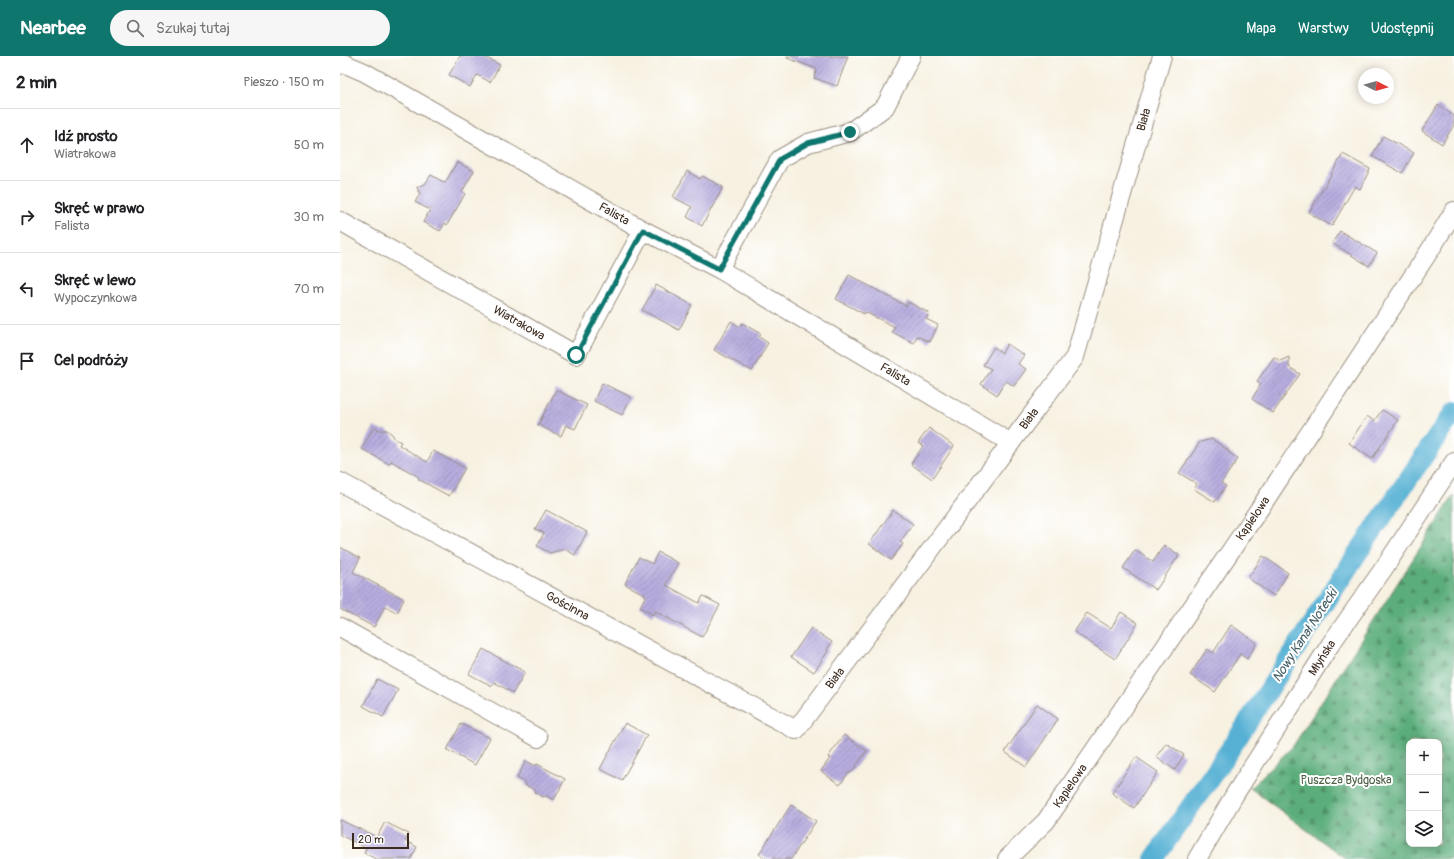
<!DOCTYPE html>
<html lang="pl">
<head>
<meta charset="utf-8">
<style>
	body { margin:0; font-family:Pangolin,sans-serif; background:#f6f6f6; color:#202124 }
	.controls { position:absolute; right:12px; bottom:12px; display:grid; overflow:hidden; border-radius:8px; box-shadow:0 2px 10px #0003 }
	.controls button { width:36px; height:36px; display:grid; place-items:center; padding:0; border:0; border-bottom:1px solid #e0e0e0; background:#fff; color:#202124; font:20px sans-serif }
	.compass { position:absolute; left:1018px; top:12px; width:36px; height:36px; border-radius:50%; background:#fff; box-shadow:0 2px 10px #0003; rotate:96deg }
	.scale { position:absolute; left:12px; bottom:10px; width:57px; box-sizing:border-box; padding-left:4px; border:2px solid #3b2a1e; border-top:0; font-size:11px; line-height:14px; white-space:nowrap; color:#3b2a1e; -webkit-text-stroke:3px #fff; paint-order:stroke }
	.stop { position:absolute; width:12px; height:12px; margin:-9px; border:3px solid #0f766e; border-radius:50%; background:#fff }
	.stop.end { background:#0f766e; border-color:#fff; box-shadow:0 1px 4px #0008 }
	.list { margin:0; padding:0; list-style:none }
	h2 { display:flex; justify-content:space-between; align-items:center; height:52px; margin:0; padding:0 16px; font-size:17px }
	h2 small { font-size:13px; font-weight:400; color:#757577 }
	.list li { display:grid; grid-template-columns:26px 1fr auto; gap:12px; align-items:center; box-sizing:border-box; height:72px; padding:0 16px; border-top:1px solid #e0e0e0 }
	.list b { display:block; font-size:15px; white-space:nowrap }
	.list p { margin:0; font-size:13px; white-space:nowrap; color:#757577 }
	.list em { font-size:13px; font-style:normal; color:#757577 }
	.icon { flex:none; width:22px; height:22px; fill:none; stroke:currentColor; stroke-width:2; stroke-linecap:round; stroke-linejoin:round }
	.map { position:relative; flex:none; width:1114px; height:803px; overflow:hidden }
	header { display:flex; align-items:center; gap:24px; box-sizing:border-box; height:56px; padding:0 20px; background:#0f766e; color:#fff }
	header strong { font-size:19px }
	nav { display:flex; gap:22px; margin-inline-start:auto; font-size:14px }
	.search { width:280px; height:36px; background:#f6f6f6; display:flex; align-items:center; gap:10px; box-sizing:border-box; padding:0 14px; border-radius:22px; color:#757577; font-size:15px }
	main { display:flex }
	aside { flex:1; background:#fff }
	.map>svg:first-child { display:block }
</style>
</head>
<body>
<header>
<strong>Nearbee</strong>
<div class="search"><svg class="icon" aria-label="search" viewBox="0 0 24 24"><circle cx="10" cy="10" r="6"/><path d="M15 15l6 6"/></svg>Szukaj tutaj</div>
<nav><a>Mapa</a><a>Warstwy</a><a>Udostępnij</a></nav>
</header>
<main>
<aside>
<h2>2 min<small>Pieszo · 150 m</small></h2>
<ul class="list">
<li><svg class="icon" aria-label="ahead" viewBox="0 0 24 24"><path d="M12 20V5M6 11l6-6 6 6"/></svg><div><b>Idź prosto</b><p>Wiatrakowa</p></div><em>50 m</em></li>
<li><svg class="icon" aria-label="right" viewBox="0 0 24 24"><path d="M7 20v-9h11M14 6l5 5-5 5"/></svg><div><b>Skręć w prawo</b><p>Falista</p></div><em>30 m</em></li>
<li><svg class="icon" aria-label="left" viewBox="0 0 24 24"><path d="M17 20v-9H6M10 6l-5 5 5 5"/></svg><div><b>Skręć w lewo</b><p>Wypoczynkowa</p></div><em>70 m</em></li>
<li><svg class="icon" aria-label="arrive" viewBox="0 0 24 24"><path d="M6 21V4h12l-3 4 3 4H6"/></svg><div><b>Cel podróży</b></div></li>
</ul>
</aside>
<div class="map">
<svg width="1114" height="803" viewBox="0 0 1114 803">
	<defs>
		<pattern id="forest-firs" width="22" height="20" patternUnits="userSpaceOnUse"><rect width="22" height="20" fill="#5bad7b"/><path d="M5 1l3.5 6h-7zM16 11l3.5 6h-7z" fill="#4c8d64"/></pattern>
		<pattern id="building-hatch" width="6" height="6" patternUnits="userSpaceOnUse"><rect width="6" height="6" fill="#b8addf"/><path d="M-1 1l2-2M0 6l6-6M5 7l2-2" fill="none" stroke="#978db4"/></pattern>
	</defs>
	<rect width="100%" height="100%" fill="#fff"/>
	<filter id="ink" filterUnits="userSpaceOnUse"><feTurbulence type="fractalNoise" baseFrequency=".025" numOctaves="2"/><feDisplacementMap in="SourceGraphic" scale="8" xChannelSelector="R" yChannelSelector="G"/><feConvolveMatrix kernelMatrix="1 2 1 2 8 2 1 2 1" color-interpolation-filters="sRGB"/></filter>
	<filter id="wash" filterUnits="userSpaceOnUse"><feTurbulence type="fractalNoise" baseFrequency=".012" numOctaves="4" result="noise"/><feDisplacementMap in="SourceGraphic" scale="16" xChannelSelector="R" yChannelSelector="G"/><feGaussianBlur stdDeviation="0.9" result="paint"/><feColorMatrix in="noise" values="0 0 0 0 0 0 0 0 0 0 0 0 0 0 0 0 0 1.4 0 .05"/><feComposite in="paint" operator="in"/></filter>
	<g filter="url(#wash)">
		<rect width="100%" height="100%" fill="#f7f1e1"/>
		<path fill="url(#forest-firs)" stroke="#4b6c4c" fill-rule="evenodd" d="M1114,439v364h-108l-96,-71 43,-42zM1069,686h30v102h-30z"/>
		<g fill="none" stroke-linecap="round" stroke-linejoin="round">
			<path stroke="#57b1d4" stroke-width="20" d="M814,803l79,-114 124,-191 97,-142"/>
		</g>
		<g id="blocks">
			<g fill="url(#building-hatch)">
				<path d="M120,0h23l17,9 -10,17 -13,-7 -7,12 -21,-12z"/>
				<path d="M447,0h61l-11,30 -23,-8 3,-9 -30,-11z"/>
				<path d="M1098,49l16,11v9l-12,19 -20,-13z"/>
				<path d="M1043,80l31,17 -12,20 -30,-17z"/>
				<path d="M1003,98l27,15 -10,20 -5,-3 -23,40 -23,-13z"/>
				<path d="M117,106l17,9 -12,21 3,2 -18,31 -2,-2 -5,8 -17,-9 7,-12 -15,-8 5,-8 -3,-7 8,-3 6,-9 14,8z"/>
				<path d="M347,115l13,8 2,-3 21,11 -21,39 -15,-9 5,-10 -19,-10z"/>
				<path d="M1000,175l37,22 -8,13 -37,-23z"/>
				<path d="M509,219l57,31 2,-4 21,11 -3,6 12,6 -8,17 -13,-6 -3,7 -22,-11 3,-5 -30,-15 -1,2 -28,-15z"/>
				<path d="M316,229l36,20 -13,25 -37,-20z"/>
				<path d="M391,265l9,6 2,-4 19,11 -2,3 9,6 -16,28 -38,-21z"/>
				<path d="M667,288l17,11 -6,9 8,5 -12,17 -8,-5 -9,14 -16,-11 10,-15 -8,-4 11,-18 8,6z"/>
				<path d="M934,301l6,4 9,-4v10l11,7 -27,39 -21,-14 9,-15 -4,-3z"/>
				<path d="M262,327l29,14 -9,18 -28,-14z"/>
				<path d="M216,334l31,15 -12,24 -9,-4 -5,11 -23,-11z"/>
				<path d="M1042,354l16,10 -26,39 -23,-16 18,-27 7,5z"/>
				<path d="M34,371l6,3h7l5,4 3,5 6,3 -2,3 28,17 6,-11 32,17 -16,28 -31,-17 1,-2 -28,-16 -2,3 -27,-15z"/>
				<path d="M589,372l25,18 -22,33 -21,-15 12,-18 -5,-3z"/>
				<path d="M872,383l17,12 -1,1 10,7 -17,24 5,3 -11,16 -21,-13 3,-5 -18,-11 21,-31z"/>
				<path d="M206,454l41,22 -12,23 -10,-6 -15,4 -13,-7 7,-13 -9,-4z"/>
				<path d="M553,454l20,14 -13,18 3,2 -12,16 -22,-16z"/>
				<path d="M824,489l15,10 -23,35 -33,-22 12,-18 18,12z"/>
				<path d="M0,491l20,11 -7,14 51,27 -7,14 -12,-7 -11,21 -34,-18z"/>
				<path d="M318,496l20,11 -12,22 33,18 4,-7 17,9 -18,32 -47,-26 -2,4 -13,-8 6,-12 -21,-11 14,-27 13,7z"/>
				<path d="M923,500l25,17 -14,23 -26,-18z"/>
				<path d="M781,556l17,11 -23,36 -41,-27 13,-19 24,15z"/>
				<path d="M891,569l26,18 -10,16 -7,-5 -25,38 -25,-17 17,-26 6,4z"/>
				<path d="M471,572l21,14 -5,8 1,1 -14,21 -23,-15z"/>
				<path d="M143,593l42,23 -12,21 -19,-11 -2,4 -23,-12z"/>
				<path d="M37,623l21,11 -15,27 -20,-11z"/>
				<path d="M697,648l21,15 -32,48 -21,-15z"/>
				<path d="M285,667l22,12 -25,45 -22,-11z"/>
				<path d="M121,668l29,14 -15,27 -28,-15z"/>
				<path d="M504,679l23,16 -16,22 -2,-1 -9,13 -19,-14 9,-13 -2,-1z"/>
				<path d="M826,687l18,12 -9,15 -19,-13z"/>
				<path d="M796,701l22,15 -24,36 -22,-15z"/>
				<path d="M186,705l10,5 1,-2 28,15 -11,21 -8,-4 -3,1 -7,-4 -1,-3 -10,-5 1,-2 -9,-5z"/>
				<path d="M451,749l25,16 -25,38h-24l-8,-5z"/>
				<path d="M0,764l37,17 8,-15 24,12 -4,7 12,6 -6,12h-35l-12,-6 2,-5 -26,-13z"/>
			</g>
		</g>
	</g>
	<g filter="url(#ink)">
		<use href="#blocks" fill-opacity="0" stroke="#998e80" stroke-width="1"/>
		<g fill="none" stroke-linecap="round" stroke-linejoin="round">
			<defs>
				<g id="street">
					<path id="s1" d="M0,9l3,-2 21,9 279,158 76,39 292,174"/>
					<path id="s2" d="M0,165l236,134 67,-125"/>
					<path d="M379,213l61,-110 28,-16 42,-11 35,-25 26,-51"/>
					<path id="s3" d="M0,426l456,248 279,-373 87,-301"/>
					<path d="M0,571l198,111"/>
					<path id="s4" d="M667,803l39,-38 216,-316 170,-258 22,-36"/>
					<path id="s5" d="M857,803l38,-65 95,-149 54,-77 70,-106"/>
				</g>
			</defs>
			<use href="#street" stroke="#998e80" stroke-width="20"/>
			<use href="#street" stroke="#fff" stroke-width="18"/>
		</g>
	</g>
	<g fill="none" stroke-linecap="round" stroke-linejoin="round" filter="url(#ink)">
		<path stroke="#0f766e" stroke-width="5" d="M236,299l67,-125 76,39 61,-110 28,-16 42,-11"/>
	</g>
	<g text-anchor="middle" stroke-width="4" stroke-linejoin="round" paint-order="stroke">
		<g font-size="12" fill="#3b2a1e" stroke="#fff">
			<text dy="4" stroke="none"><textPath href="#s3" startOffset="1232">Biała</textPath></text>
			<text dy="4" stroke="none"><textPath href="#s1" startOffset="314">Falista</textPath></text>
			<text dy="4" stroke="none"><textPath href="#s2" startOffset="206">Wiatrakowa</textPath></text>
			<text dy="4" stroke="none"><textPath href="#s1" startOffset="638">Falista</textPath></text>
			<text dy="4" stroke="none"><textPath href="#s3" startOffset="908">Biała</textPath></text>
			<text dy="4" stroke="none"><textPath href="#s4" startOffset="421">Kąpielowa</textPath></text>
			<text dy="4" stroke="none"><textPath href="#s3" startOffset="259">Gościnna</textPath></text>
			<text dy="4" stroke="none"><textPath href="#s5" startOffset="237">Młyńska</textPath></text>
			<text dy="4" stroke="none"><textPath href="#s3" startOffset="584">Biała</textPath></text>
			<text dy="4" stroke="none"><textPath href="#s4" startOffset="97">Kąpielowa</textPath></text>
		</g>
		<g font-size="12" fill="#4d6246" stroke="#fff">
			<text x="1006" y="728">Puszcza Bydgoska</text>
		</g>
		<g font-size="13" font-style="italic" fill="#466067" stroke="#fff">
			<text transform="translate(964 579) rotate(-57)" y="5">Nowy Kanał Notecki</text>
		</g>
	</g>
</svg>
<div class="controls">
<button>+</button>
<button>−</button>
<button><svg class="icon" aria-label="layers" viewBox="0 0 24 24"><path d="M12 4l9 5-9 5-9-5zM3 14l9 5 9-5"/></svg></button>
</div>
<svg class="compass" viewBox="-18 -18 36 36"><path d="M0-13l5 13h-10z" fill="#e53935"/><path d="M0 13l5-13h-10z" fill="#757577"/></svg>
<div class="scale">20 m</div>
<div class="stop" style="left:236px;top:299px"></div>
<div class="stop end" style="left:510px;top:76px"></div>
</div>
</main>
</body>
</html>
